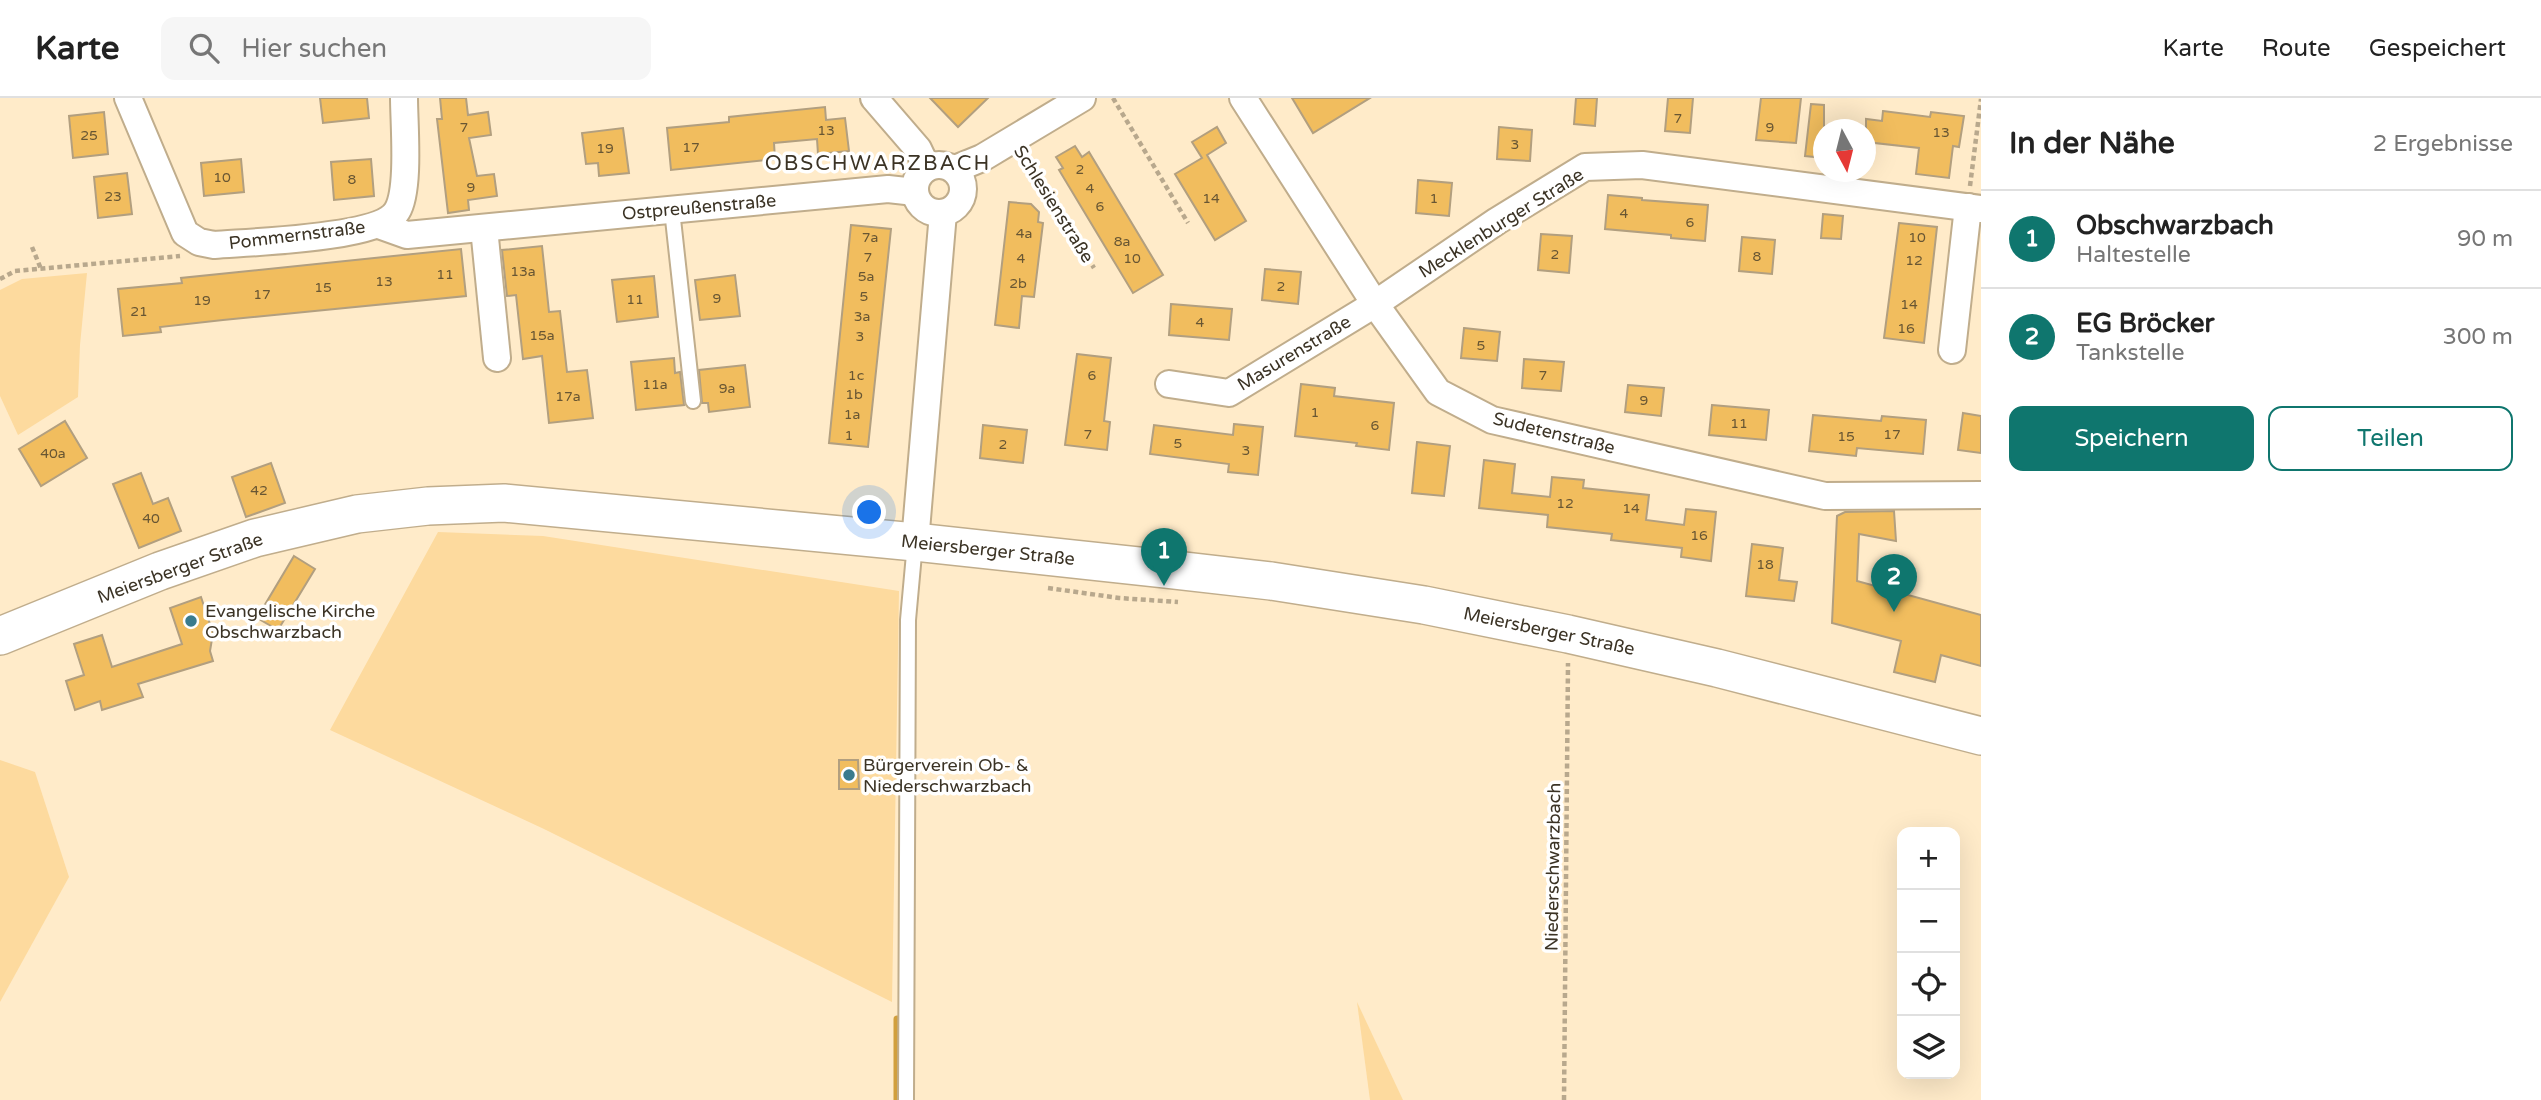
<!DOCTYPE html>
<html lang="de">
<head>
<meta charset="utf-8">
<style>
	body { margin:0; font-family:"Varela Round",sans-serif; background:#f6f6f6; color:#222 }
	.controls { position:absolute; right:21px; bottom:21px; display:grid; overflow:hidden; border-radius:14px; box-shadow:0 7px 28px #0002 }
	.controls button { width:63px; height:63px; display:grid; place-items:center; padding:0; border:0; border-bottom:2px solid #e0e0e0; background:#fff; color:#222; font:35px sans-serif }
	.compass { position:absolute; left:1813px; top:21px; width:63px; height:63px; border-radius:50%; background:#fff; box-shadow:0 7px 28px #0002; rotate:173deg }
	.you { position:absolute; left:870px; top:415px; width:24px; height:24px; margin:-18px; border:5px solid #fff; border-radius:50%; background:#1a73e8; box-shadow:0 0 0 10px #1a73e833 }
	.badge { display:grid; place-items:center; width:46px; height:46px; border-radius:50%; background:#0f766e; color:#fff; font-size:23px; font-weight:700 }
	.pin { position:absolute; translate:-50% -58px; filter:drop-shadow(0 2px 4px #0008) }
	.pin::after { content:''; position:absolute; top:37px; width:24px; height:21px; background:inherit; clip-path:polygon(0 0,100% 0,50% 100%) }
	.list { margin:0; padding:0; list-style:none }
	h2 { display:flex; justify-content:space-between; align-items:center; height:91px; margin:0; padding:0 28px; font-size:30px }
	h2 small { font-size:23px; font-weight:400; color:#767676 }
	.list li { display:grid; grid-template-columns:46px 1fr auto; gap:21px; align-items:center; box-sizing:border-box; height:98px; padding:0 28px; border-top:2px solid #e0e0e0 }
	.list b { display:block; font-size:26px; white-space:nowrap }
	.list p { margin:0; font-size:23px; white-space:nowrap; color:#767676 }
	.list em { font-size:23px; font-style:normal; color:#767676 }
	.actions { display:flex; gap:14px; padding:21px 28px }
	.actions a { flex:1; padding:16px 0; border:2px solid #0f766e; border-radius:14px; text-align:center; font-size:24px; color:#0f766e }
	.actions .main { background:#0f766e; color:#fff }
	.icon { flex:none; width:38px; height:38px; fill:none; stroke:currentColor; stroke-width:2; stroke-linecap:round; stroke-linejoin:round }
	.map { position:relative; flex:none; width:1981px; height:1002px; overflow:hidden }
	header { display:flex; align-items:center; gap:42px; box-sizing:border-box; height:98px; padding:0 35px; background:#fff; border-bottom:2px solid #e0e0e0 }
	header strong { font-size:33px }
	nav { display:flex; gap:38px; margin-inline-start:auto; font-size:24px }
	.search { width:490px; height:63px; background:#f6f6f6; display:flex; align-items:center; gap:18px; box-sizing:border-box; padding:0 24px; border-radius:14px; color:#767676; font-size:26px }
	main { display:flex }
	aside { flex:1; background:#fff }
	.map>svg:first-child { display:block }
</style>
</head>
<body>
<header>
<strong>Karte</strong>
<div class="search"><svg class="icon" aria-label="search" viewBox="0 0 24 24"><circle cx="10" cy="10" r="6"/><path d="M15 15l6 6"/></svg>Hier suchen</div>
<nav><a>Karte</a><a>Route</a><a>Gespeichert</a></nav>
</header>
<main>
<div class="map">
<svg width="1981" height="1002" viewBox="0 0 1981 1002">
	<rect width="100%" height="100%" fill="#ffebc9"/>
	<g fill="#fdda9e">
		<path d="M87,175l-7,72 -2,52 -60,38 -18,-39v-106l22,-11z"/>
		<path d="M438,434l105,4 356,55 -7,411 -348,-173 -214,-99z"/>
		<path d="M0,662l35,12 34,105 -69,125z"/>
		<path d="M1357,904l46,98h-33z"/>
	</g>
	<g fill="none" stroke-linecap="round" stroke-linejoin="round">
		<path stroke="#d19f3d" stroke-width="7" d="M897,921v81"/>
	</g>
	<g fill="#f1bd5e" stroke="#b29f7f" stroke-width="2">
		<path d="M320,0h47l2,20 -46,5z"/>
		<path d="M440,0h26l2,17 20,-3 3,23 -22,3 8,38 17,-2 3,22 -29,4 1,10 -21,3 -11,-94h5z"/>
		<path d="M930,0h58l-30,29z"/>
		<path d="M1292,0h78l-57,35z"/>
		<path d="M1576,0h21l-2,28 -21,-2z"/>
		<path d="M1668,0h25l-3,35 -25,-2z"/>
		<path d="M1761,0h40l-5,45 -40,-3z"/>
		<path d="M1811,6l13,1v53l-19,-2z"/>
		<path d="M825,9l1,13 19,-2 4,33 -31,3 -1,-15 -43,4 1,16 -104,11 -4,-42 62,-6v-5z"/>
		<path d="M1883,13l47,6 1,-5 33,4 -5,31 -6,-1 -4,32 -33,-4 3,-26 -53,-6v-23l16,2z"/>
		<path d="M104,14l4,42 -35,4 -4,-42z"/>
		<path d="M1217,29l9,16 -19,12 39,66 -31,19 -40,-66 27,-16 -10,-16z"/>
		<path d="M1499,29l33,3 -2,31 -33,-2z"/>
		<path d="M623,30l6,45 -30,3 -1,-13 -12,1 -4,-31z"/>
		<path d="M1075,48l7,11 7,-5 74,123 -30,18 -74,-123 4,-2 -7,-11z"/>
		<path d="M241,61l3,33 -40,4 -3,-33z"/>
		<path d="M371,61l3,37 -40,4 -3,-38z"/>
		<path d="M127,75l5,41 -34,4 -4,-41z"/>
		<path d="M1418,82l34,3 -3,33 -33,-3z"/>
		<path d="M1608,97l34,3v2l66,5 -3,36 -34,-3v-3l-66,-6z"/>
		<path d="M1009,104l22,2 8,8 -1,10 5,1 -9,74 -12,-1 -3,32 -24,-3z"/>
		<path d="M1823,116l20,2 -2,23 -20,-1z"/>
		<path d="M1899,125l38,4 -13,116 -40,-5z"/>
		<path d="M851,127l40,4 -23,218 -39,-4z"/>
		<path d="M1541,136l31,2 -3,37 -31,-3z"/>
		<path d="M1742,139l33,3 -3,34 -33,-3z"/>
		<path d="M542,148l7,66 11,-1 7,61 20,-2 6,48 -44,5 -7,-67 -19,3 -7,-64 -9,1 -5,-46z"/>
		<path d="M461,151l5,47 -243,24 -63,7 1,5 -38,4 -5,-47 64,-6 -1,-5z"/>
		<path d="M1265,171l36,3 -3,32 -36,-4z"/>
		<path d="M735,177l5,41 -40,4 -5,-40z"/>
		<path d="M654,178l4,41 -41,5 -5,-42z"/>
		<path d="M1171,206l61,5 -3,31 -60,-5z"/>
		<path d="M1464,230l36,4 -3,29 -36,-3z"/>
		<path d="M1077,256l34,4 -7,63 6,1 -3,28 -42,-5z"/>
		<path d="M674,260l1,15 5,-1 4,33 -48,5 -5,-48z"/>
		<path d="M1524,261l40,3 -3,29 -39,-3z"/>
		<path d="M745,267l5,42 -41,5 -1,-9h-6l-3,-33z"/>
		<path d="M1301,286l34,4 -1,8 60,7 -5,47 -33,-4 1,-3 -62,-7z"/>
		<path d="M1628,287l36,3 -3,28 -36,-4z"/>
		<path d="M1712,307l57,5 -3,30 -57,-5z"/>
		<path d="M1963,315l18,3v37l-23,-3z"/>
		<path d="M1813,317l68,6 1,-5 44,4 -3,34 -66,-6 -1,8 -47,-5z"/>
		<path d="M65,323l22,37 -46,28 -22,-37z"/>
		<path d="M1234,326l29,3 -5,48 -30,-3 1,-8 -79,-10 4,-29 79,10z"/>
		<path d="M983,327l44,5 -4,33 -43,-5z"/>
		<path d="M1417,344l33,4 -6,50 -32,-3z"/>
		<path d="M1484,362l31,4 -3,29 38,4 2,-20 32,3 -1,8 66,7 -3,25 38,5 2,-16 30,3 -5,49 -30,-4 1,-9 -71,-8 1,-6 -65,-7 1,-12 -69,-7z"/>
		<path d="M271,365l14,40 -39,14 -14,-40z"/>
		<path d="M141,375l12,31 15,-6 13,33 -42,17 -26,-64z"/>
		<path d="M1894,413l2,30 -37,-7 -2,47 124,34v51l-40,-11 -6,27 -41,-10 7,-31 -69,-18 5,-107 8,-4z"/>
		<path d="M1752,446l31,4 -4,32 18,2 -3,19 -48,-5z"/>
		<path d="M294,458l21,13 -37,61 -21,-12z"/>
		<path d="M201,499l12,36 -3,18 3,10 -75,23 5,13 -41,13 -2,-9 -25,9 -9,-29 18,-6 -10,-31 28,-9 10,32 70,-23 -12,-36z"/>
		<path d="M839,662h19l1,29h-20z"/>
	</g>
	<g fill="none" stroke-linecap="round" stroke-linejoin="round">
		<defs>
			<g id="lane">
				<path d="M672,112l21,191"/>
				<path d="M906,1002l2,-480 7,-77"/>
			</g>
			<g id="street">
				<path d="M128,0l57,135 14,9 15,3c35,-3 166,-6 183,-34 13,-21 7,-87 7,-113"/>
				<path d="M874,0l44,51 9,19"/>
				<path d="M1243,0l132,206 63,88 54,28 333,76 156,-1"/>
				<circle cx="939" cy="91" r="24"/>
				<path d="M955,71l27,-11 100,-60"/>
				<path d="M379,127l28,10 481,-46 27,3"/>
				<path d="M484,130l13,130"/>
				<path d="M1952,252l16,-143"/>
				<path d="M1169,286l60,9 146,-89 122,-83 88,-54 57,-2 339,44"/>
				<path d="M915,444l28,-329"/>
			</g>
			<path id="secondary" d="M0,538l160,-65 95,-33 102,-24 71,-8 76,-3 411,39 251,27 105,12 153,24 144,29 149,34 264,68"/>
		</defs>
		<use href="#lane" stroke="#c0ad8c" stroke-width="18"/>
		<use href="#street" stroke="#c0ad8c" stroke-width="30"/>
		<use href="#secondary" stroke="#c0ad8c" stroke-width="40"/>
		<g stroke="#b8a88d" stroke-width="4.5" stroke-dasharray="5 3.5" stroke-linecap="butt">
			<path d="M1113,0l75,125"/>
			<path d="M1025,59l69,111"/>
			<path d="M1970,88l11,-87"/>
			<path d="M32,149l9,22"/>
			<path d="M0,181l15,-8 165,-15"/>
			<path d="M1048,490l71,10 59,4"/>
			<path d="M1564,1002l4,-437"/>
		</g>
		<use href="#lane" stroke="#fff" stroke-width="14"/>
		<use href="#street" stroke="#fff" stroke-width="26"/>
		<use href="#secondary" stroke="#fff" stroke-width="37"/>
	</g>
	<g fill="#3a7b8d" stroke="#fff" stroke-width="2.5">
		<circle cx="191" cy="523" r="7"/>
		<circle cx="849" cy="677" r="7"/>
	</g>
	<g text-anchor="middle" stroke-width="7" stroke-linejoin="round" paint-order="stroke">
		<g font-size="14" fill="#685633">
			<text x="1678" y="25">7</text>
			<text x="464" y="34">7</text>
			<text x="1770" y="34">9</text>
			<text x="826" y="37">13</text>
			<text x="1941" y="39">13</text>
			<text x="89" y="42">25</text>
			<text x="1515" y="51">3</text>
			<text x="691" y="54">17</text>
			<text x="605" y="55">19</text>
			<text x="1080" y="76">2</text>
			<text x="222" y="84">10</text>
			<text x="352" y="86">8</text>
			<text x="471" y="94">9</text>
			<text x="1090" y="95">4</text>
			<text x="113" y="103">23</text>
			<text x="1211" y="105">14</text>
			<text x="1434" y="105">1</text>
			<text x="1100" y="113">6</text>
			<text x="1624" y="120">4</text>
			<text x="1690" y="129">6</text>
			<text x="1024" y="140">4a</text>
			<text x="870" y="144">7a</text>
			<text x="1917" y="144">10</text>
			<text x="1122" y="148">8a</text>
			<text x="1555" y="161">2</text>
			<text x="1757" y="163">8</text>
			<text x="868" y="164">7</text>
			<text x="1021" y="165">4</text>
			<text x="1132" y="165">10</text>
			<text x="1914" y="167">12</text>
			<text x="523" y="178">13a</text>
			<text x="445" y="181">11</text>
			<text x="866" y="183">5a</text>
			<text x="384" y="188">13</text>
			<text x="1018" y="190">2b</text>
			<text x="1281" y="193">2</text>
			<text x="323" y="194">15</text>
			<text x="262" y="201">17</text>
			<text x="864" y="203">5</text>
			<text x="717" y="205">9</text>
			<text x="635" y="206">11</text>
			<text x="202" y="207">19</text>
			<text x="1909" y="211">14</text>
			<text x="139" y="218">21</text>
			<text x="862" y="223">3a</text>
			<text x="1200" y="229">4</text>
			<text x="1906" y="235">16</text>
			<text x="542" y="242">15a</text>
			<text x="860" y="243">3</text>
			<text x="1481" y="252">5</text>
			<text x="856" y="282">1c</text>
			<text x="1092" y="282">6</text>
			<text x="1543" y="282">7</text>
			<text x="655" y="291">11a</text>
			<text x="727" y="295">9a</text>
			<text x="854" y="301">1b</text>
			<text x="568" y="303">17a</text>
			<text x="1644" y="307">9</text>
			<text x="1315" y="319">1</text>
			<text x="852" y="321">1a</text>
			<text x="1739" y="330">11</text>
			<text x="1375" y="332">6</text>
			<text x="1088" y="341">7</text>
			<text x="1892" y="341">17</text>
			<text x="849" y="342">1</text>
			<text x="1846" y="343">15</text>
			<text x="1178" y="350">5</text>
			<text x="1003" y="351">2</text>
			<text x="1246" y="357">3</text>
			<text x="53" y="360">40a</text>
			<text x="259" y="397">42</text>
			<text x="1565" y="410">12</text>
			<text x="1631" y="415">14</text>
			<text x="151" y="425">40</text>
			<text x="1699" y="442">16</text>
			<text x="1765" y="471">18</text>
		</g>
		<g font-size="18" fill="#3b3325" stroke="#fff">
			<text transform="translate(1054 106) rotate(58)" y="6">Schlesienstraße</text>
			<text transform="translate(699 109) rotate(-5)" y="6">Ostpreußenstraße</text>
			<text transform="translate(1501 125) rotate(-32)" y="6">Mecklenburger Straße</text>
			<text transform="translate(297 137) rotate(-7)" y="6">Pommernstraße</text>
			<text transform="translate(1294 255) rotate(-31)" y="6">Masurenstraße</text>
			<text transform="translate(1554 335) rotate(14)" y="6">Sudetenstraße</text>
			<text transform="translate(988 452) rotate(6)" y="6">Meiersberger Straße</text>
			<text transform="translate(180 470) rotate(-20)" y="6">Meiersberger Straße</text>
			<text transform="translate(1549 533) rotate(12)" y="6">Meiersberger Straße</text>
			<text transform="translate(1553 769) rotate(-89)" y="6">Niederschwarzbach</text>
		</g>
		<g font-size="18" fill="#3b3325" stroke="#fff" text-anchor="start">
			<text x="205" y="519">Evangelische Kirche<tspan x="205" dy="21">Obschwarzbach</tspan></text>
			<text x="863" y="673">Bürgerverein Ob- &amp;<tspan x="863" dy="21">Niederschwarzbach</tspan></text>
		</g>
		<g font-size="21" letter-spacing="2" fill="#3b3325" stroke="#fff">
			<text x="878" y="72">OBSCHWARZBACH</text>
		</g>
	</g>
</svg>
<div class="controls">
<button>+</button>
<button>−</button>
<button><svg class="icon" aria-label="locate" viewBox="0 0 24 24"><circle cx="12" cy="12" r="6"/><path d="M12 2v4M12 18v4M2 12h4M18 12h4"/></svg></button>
<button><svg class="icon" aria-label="layers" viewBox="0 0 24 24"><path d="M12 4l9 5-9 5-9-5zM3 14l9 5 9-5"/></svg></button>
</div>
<svg class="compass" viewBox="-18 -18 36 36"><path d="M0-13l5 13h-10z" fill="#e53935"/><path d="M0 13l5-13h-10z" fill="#767676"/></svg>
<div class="you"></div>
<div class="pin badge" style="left:1164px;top:488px">1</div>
<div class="pin badge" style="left:1894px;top:514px">2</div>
</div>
<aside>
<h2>In der Nähe<small>2 Ergebnisse</small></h2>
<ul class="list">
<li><span class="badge">1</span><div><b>Obschwarzbach</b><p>Haltestelle</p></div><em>90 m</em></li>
<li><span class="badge">2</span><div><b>EG Bröcker</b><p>Tankstelle</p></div><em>300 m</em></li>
</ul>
<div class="actions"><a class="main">Speichern</a><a>Teilen</a></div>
</aside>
</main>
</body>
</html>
